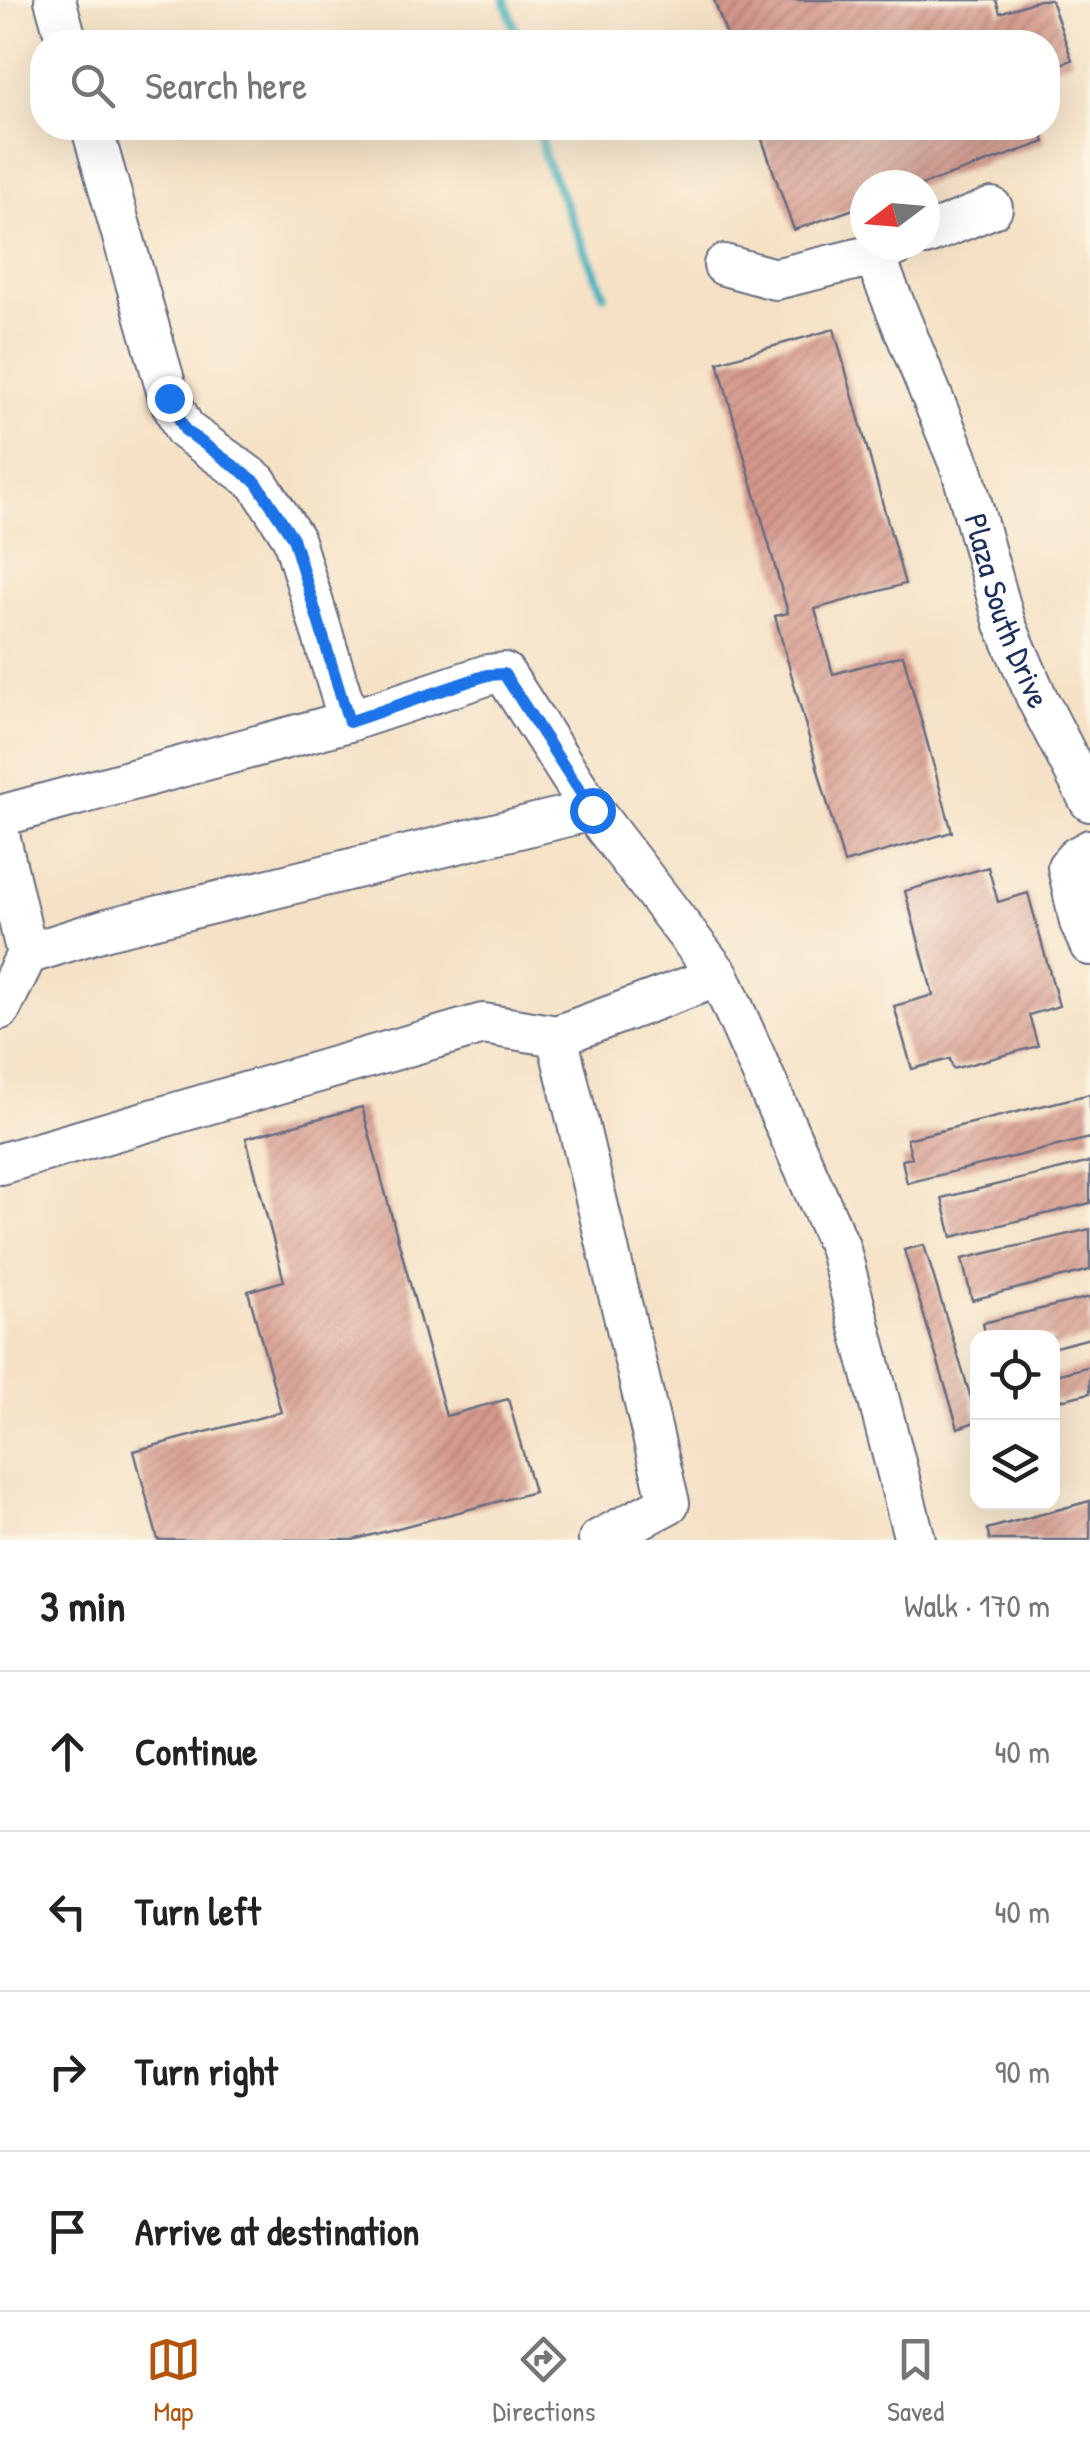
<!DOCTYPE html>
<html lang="en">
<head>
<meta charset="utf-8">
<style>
	body { margin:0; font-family:"Patrick Hand",sans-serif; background:#f2f2f2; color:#222 }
	.controls { position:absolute; right:30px; bottom:30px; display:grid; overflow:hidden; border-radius:20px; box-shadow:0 10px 40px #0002 }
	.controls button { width:90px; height:90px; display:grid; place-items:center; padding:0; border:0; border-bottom:2px solid #e0e0e0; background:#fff; color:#222; font:50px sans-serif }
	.compass { position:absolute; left:850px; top:170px; width:90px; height:90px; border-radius:50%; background:#fff; box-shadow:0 10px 40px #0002; rotate:254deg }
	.stop { position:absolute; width:30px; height:30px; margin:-22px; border:8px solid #1a73e8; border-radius:50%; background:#fff }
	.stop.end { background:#1a73e8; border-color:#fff; box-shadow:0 2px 10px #0008 }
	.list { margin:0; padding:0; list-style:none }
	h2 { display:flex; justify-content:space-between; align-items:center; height:130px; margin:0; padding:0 40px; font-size:42px }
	h2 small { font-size:32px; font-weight:400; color:#767676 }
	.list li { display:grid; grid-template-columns:65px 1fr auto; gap:30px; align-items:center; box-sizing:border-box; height:160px; padding:0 40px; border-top:2px solid #e0e0e0 }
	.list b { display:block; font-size:38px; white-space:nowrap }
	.list em { font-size:32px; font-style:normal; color:#767676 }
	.icon { flex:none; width:55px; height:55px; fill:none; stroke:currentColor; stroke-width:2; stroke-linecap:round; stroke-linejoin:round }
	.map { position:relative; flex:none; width:1090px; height:1540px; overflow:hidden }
	.search { position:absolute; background:#fff; box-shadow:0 10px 40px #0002; left:30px; right:30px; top:30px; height:110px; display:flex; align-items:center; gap:25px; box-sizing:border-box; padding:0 35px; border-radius:40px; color:#767676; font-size:38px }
	.sheet { height:770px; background:#fff }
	nav { display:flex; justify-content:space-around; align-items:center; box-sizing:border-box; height:140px; border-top:2px solid #e0e0e0; background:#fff; font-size:28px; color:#767676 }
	nav a { display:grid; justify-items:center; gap:5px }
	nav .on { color:#b45309 }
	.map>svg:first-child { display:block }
</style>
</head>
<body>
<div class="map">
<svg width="1090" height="1540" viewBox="0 0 1090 1540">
	<defs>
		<pattern id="building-hatch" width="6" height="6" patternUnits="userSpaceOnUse" patternTransform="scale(2.5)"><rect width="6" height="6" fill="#d7998c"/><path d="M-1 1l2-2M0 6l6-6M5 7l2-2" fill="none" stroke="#ae7d76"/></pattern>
	</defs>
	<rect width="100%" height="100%" fill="#fcf5e5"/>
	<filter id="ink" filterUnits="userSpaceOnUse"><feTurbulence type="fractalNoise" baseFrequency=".01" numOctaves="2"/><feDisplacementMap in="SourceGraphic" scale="20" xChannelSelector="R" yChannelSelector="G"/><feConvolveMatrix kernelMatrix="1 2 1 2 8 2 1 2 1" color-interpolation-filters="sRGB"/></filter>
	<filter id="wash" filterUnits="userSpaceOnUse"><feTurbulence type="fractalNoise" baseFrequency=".0048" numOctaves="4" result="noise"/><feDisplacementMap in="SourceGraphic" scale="40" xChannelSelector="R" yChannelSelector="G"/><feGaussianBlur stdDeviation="2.25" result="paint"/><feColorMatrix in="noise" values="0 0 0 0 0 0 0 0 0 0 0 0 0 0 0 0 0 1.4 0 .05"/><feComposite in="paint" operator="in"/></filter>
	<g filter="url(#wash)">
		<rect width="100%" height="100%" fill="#f5e1c5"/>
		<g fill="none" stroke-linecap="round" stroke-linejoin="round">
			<g stroke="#42b1bf" stroke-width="9">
				<path d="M505,0l14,42"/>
				<path d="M539,128l6,30 59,136"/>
			</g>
		</g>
		<g id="blocks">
			<g fill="url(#building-hatch)">
				<path d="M714,0h282l4,13 39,-13h12l21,60 -24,9v-27h-319z"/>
				<path d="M758,128h282l5,14 -123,43h-57v20l-71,25z"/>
				<path d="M834,329l71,255 -90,25 18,65 70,-19 49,177 -108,31 -69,-247 13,-3 -70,-251z"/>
				<path d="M988,867l10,35 30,-9 31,113 -30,9 9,31 -85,23 -3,-10 -38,10 -18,-63 39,-11 -28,-104z"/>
				<path d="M1090,1094v44l-183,45 -5,-23 10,-2 -5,-19z"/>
				<path d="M362,1107l84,309 62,-17 26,93 -181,48h-195l-24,-89 147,-39 -33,-121 36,-10 -38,-143z"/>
				<path d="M1090,1162v41l-138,34 -10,-39z"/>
				<path d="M1090,1229v41l-118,30 -10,-41z"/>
				<path d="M924,1245l54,176 -20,7 -54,-178z"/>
				<path d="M1090,1297v41l-38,10v-10h-66l-3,-15z"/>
				<path d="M1090,1366v27l-38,9v-26z"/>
				<path d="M1090,1501v39h-100l-3,-11z"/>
			</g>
		</g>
	</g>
	<g filter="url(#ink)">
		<use href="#blocks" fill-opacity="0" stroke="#676d82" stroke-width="2.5"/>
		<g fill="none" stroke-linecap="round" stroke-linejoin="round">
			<defs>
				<g id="minor">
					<path d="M55,0l12,42"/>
					<path d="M92,128l77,270 16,32 72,52 36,56 56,183"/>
					<path d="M925,235l67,-27"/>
					<path id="s1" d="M874,255l88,215 43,154 32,74 53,103"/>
					<path d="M724,265l51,14 99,-24 24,-10"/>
					<path d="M0,816l349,-95 138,-46 17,-2 88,137"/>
					<path d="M0,839l27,115 -27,55"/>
					<path d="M1090,850l-13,7 -9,10 12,55 10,23"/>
					<path d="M27,954l80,-25 485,-119 127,166 120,270 76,294"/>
					<path d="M557,1036l162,-60"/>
					<path d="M0,1164l483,-140 74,12 112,467 -70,37"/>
				</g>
			</defs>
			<use href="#minor" stroke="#676d82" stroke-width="44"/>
			<use href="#minor" stroke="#fff" stroke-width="40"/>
		</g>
	</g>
	<g fill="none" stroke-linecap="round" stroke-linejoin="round" filter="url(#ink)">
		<path stroke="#1a73e8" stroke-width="12" d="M169,398l16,32 71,52 37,56 56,184 138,-47 17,-1 88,136"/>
	</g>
	<g text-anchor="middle" stroke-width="8" stroke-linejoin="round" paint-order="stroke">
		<g font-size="32" fill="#1b2f5e" stroke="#fcf5e5">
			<text dy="11" stroke="none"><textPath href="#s1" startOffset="380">Plaza South Drive</textPath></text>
		</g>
	</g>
</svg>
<div class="controls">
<button><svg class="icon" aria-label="locate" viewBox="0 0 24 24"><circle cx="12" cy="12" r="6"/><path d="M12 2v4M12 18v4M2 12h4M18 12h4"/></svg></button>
<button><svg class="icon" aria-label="layers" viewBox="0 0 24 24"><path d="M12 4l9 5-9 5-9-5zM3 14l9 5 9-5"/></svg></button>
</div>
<svg class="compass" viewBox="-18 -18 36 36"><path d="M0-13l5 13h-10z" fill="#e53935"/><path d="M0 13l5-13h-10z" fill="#767676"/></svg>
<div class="stop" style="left:592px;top:810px"></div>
<div class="stop end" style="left:169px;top:398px"></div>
<div class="search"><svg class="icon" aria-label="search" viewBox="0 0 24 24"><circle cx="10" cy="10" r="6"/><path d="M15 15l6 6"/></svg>Search here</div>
</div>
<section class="sheet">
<h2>3 min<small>Walk · 170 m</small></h2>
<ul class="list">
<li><svg class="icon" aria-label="ahead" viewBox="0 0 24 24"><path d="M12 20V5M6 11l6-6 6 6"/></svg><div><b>Continue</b></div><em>40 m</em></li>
<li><svg class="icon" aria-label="left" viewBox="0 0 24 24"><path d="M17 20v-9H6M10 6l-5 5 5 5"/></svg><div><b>Turn left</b></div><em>40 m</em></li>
<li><svg class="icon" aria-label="right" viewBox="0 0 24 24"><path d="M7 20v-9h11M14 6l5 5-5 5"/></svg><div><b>Turn right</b></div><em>90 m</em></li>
<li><svg class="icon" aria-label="arrive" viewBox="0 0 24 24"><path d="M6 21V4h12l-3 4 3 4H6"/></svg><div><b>Arrive at destination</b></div></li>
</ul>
</section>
<nav>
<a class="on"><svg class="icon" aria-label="map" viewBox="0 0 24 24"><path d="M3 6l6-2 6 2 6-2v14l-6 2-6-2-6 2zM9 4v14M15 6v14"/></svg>Map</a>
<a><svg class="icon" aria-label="directions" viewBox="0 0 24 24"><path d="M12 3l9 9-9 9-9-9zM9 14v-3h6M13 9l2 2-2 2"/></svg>Directions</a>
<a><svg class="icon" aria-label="saved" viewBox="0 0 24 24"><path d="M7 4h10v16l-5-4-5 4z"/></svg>Saved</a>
</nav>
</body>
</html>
